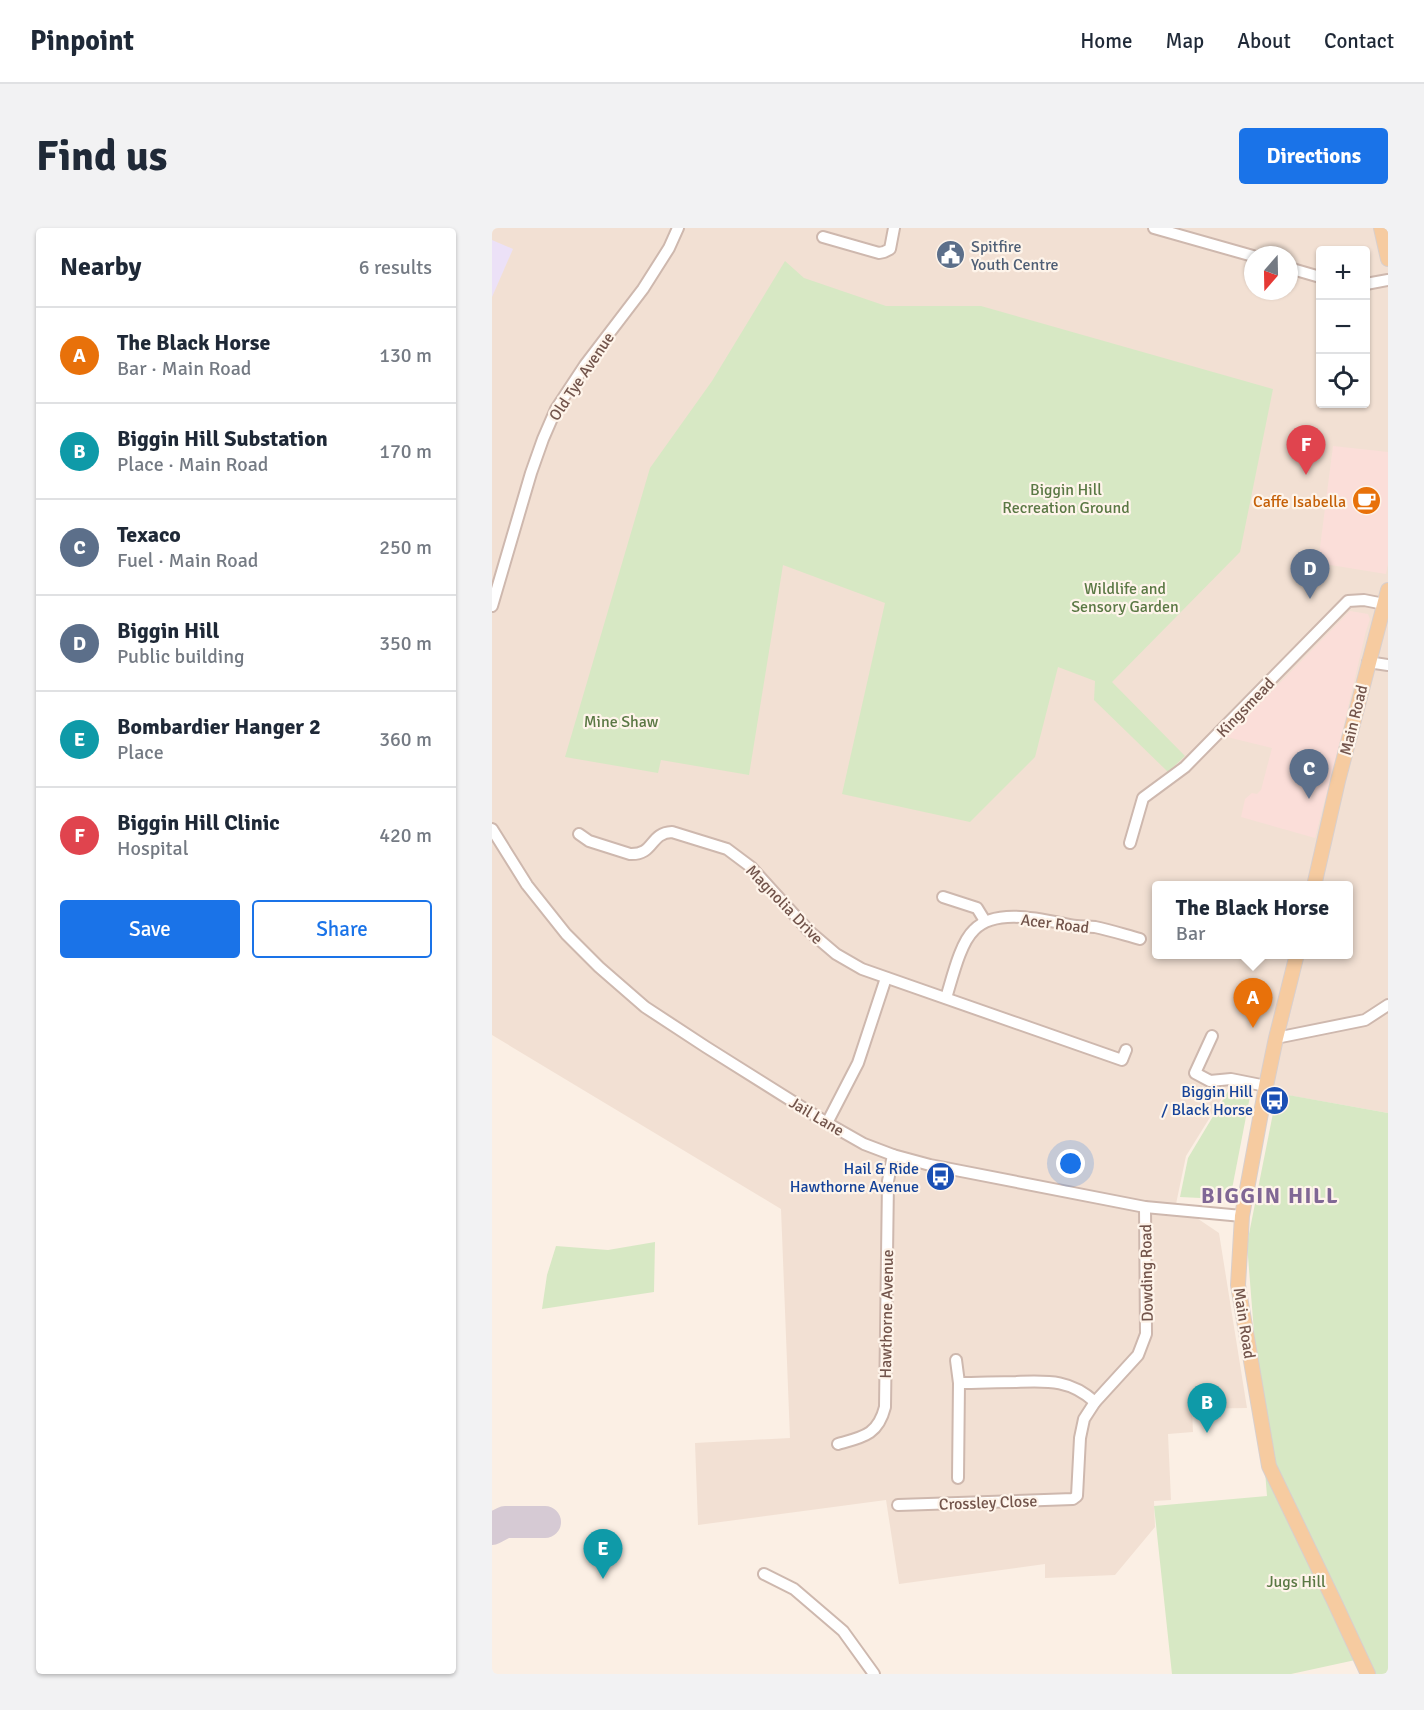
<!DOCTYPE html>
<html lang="en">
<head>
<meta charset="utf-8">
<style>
	body { margin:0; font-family:Signika,sans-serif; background:#f2f2f3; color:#1f2937 }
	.controls { position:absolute; right:18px; top:18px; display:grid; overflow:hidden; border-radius:6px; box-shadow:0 2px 4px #0004 }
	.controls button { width:54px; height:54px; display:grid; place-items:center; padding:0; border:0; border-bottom:2px solid #e0e1e3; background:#fff; color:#1f2937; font:30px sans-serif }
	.compass { position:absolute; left:752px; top:18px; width:54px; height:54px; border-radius:50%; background:#fff; box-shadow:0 2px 4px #0004; rotate:200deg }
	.you { position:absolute; left:579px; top:936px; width:21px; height:21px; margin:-15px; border:4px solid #fff; border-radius:50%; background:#1a73e8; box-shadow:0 0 0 9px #1a73e833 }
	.badge { display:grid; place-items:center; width:39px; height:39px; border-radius:50%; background:#1a73e8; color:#fff; font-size:20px; font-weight:700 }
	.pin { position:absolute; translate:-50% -50px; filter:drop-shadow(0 2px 3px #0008) }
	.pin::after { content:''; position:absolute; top:32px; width:21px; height:18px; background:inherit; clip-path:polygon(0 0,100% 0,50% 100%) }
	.popup { position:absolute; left:660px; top:653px; width:201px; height:78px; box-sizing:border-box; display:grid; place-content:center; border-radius:6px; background:#fff; filter:drop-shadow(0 2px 4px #0005); font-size:20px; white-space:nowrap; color:#747a83 }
	.popup b { font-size:22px; color:#1f2937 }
	.popup::after { content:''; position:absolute; left:50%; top:100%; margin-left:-12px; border:12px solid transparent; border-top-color:#fff }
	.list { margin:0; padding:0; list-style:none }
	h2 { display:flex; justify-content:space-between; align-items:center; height:78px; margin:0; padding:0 24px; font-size:26px }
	h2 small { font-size:20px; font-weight:400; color:#747a83 }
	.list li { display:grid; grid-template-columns:39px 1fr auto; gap:18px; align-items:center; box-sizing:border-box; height:96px; padding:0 24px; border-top:2px solid #e0e1e3 }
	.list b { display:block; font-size:22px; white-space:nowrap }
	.list p { margin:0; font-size:20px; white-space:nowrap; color:#747a83 }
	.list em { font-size:20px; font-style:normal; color:#747a83 }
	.actions { display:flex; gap:12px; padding:18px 24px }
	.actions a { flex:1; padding:14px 0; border:2px solid #1a73e8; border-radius:6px; text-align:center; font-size:21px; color:#1a73e8 }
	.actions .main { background:#1a73e8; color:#fff }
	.icon { flex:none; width:33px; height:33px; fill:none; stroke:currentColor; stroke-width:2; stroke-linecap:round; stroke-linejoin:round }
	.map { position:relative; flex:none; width:896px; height:1446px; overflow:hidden; border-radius:6px }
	header { display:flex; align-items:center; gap:36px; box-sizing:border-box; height:84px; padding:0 30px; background:#fff; border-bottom:2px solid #e0e1e3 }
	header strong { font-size:28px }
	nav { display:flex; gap:33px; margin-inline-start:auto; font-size:21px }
	.intro { display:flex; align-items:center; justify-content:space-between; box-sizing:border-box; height:144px; padding:0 36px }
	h1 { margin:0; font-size:42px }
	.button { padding:15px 27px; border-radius:6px; background:#1a73e8; color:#fff; font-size:21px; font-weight:700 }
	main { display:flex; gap:36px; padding:0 36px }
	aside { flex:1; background:#fff; border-radius:6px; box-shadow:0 2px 4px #0004 }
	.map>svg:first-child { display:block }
</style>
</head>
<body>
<header>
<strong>Pinpoint</strong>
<nav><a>Home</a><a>Map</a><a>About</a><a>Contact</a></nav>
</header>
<div class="intro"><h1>Find us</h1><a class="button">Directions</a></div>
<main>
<aside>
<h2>Nearby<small>6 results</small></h2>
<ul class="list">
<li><span class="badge" style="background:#e8710a">A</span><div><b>The Black Horse</b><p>Bar · Main Road</p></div><em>130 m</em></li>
<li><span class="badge" style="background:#0f9aa8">B</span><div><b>Biggin Hill Substation</b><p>Place · Main Road</p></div><em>170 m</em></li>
<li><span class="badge" style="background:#5c6f8a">C</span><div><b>Texaco</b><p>Fuel · Main Road</p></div><em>250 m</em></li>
<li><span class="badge" style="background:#5c6f8a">D</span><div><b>Biggin Hill</b><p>Public building</p></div><em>350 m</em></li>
<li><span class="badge" style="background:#0f9aa8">E</span><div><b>Bombardier Hanger 2</b><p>Place</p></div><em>360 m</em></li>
<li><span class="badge" style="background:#e0444e">F</span><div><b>Biggin Hill Clinic</b><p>Hospital</p></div><em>420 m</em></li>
</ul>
<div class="actions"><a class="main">Save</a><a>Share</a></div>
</aside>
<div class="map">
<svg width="896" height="1446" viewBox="0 0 896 1446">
	<rect width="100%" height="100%" fill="#fbefe4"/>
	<path fill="#f2e0d3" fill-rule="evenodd" d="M0,0h896v885l-158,-28 -44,71 -10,48 43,29 28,175 -55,1 1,23 -25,2 3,66 -17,1 1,26 -40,48 -70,3v-14l-146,20 -13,-84 -188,25 -3,-82 95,-5 -9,-229 -289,-174zM828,22h46v154h-46zM761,27h36v36h-36zM665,658h192v68h-192z"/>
	<g fill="#fbded9">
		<path d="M841,218l55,6v112l-2,10 -68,-11z"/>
		<path d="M858,383l18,3 2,5 -4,12 -24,102 -27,105 -74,-21 4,-18 7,-6 5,1 4,-4 11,-42 -45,-11z"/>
	</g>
	<path fill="#ece1f7" d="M0,12l21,9 -21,48z"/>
	<g fill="#d7e8c4">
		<path d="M293,33l19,17 82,28h95l292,83 -33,163 -128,130 73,74 -17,16 -74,-72 1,-19 -37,-14 -23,90 -65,65 -128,-28 43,-191 -102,-38 -34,210 -88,-15 -3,13 -93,-16 85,-289 62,-87z"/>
		<path d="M738,860l21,3 -19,98 -3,7 -8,3 -41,-2 8,-39z"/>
		<path d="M785,865l111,20v561h-20l-8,-15 -69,15h-119l-18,-168 113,-10 -20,-252z"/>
		<path d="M163,1014l-1,50 -112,17 5,-34 9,-29 52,4z"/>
	</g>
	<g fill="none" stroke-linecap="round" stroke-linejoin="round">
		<path stroke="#d6cad4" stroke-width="32" d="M0,1301l13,-7h40"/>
		<defs>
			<g id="minor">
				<path d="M662,0l99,28"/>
				<path d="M331,9l56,16 5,-1 6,-3 4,-21"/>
				<path d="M797,40l31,9"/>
				<path d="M874,56l22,-4"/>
				<path d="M0,378l39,-133 12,-34 13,-30 29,-44 58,-76 26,-41 9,-20"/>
				<path d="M876,434l20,3"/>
				<path d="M0,601l35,56 39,49 33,33 46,40 61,40 121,76 37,21 29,11 37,10 215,42 97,9"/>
				<path d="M87,606l10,7 41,13c25,1 19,-21 42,-22l55,17 24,18 58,64 27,23 26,15 260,91 4,-10"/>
				<path d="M638,615l13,-45 42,-31 163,-166 16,-1 20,4"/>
				<path d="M451,669l34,11 8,13"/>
				<path d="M454,770c6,-19 14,-55 28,-68 23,-24 73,-9 102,-4 6,1 13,0 19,1 15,3 30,8 45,12"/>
				<path d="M720,808l-17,37 15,8 21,-2 35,7"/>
				<path d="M784,810l89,-18 23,-15"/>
				<path d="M335,895l31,-60 28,-85"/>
				<path d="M464,1132l3,23 -1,95"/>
				<path d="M467,1155c19,0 38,-1 57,-1 31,-1 54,-3 79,20"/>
				<path d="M346,1216c25,-7 40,-9 47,-37l3,-226 5,-26"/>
				<path d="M406,1277l175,-6 4,-3 3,-58 4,-19 11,-17 43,-47 8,-21 -1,-127"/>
				<path d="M272,1346l30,15 49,42 31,43"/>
			</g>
			<g id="major">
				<path d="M889,0l7,31"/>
				<path d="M822,658l24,-105 50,-191"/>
				<path d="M805,726l-21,84 -10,48 -24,130 -4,69 31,181 65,135 34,73"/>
			</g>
		</defs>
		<use href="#minor" stroke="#ceb8ae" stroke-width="14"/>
		<use href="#major" stroke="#d8cfcd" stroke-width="16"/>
		<use href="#minor" stroke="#fff" stroke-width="10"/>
		<use href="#major" stroke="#f6cba0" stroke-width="14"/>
	</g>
	<defs>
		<symbol id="civic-disc" viewBox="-11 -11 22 22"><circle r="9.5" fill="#5c6f8a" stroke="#fef4ea"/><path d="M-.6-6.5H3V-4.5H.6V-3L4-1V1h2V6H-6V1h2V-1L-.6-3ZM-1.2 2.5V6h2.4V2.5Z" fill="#fff"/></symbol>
		<symbol id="cafe-disc" viewBox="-11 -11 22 22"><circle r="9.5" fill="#e8710a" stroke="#fef4ea"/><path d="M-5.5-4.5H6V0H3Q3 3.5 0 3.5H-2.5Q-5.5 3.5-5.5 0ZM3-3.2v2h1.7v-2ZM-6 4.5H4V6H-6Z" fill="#fff"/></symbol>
		<symbol id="bus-disc" viewBox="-11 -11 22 22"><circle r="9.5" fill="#1a4fb4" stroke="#fef4ea"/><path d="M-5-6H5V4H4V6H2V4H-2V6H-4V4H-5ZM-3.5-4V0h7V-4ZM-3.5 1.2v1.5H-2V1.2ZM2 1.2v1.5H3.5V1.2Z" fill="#fff"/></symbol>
	</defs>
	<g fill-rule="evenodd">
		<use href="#civic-disc" x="442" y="10" width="33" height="33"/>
		<use href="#cafe-disc" x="858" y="256" width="33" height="33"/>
		<use href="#bus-disc" x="766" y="856" width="33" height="33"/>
		<use href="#bus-disc" x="432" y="932" width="33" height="33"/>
	</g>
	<g text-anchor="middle" stroke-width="4.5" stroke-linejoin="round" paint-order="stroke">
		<g font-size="16" fill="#4e5e75" stroke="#fef4ea" text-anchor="start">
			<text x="479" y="24">Spitfire<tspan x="479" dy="18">Youth Centre</tspan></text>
		</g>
		<g font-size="16" fill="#72544b" stroke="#fef4ea">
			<text transform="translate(89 148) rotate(-56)" y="6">Old Tye Avenue</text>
			<text transform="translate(753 479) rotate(-46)" y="6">Kingsmead</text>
			<text transform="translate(861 492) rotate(-76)" y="6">Main Road</text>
			<text transform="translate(293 676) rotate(46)" y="6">Magnolia Drive</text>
			<text transform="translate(563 695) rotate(7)" y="6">Acer Road</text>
			<text transform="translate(325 888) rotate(31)" y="6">Jail Lane</text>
			<text transform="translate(654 1045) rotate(-91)" y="6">Dowding Road</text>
			<text transform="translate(394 1086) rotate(-89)" y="6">Hawthorne Avenue</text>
			<text transform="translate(753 1095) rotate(81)" y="6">Main Road</text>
			<text transform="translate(496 1274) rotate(-2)" y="6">Crossley Close</text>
		</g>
		<g font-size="16" fill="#5a7844" stroke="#fef4ea">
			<text x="574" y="267">Biggin Hill<tspan x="574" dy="18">Recreation Ground</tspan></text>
			<text x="633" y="366">Wildlife and<tspan x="633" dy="18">Sensory Garden</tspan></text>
			<text x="129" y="499">Mine Shaw</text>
			<text x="804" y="1359">Jugs Hill</text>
		</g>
		<g font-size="16" fill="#c56008" stroke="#fef4ea" text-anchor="end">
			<text x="854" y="279">Caffe Isabella</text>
		</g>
		<g font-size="16" fill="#164399" stroke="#fef4ea" text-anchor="end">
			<text x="761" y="869">Biggin Hill<tspan x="761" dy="18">/ Black Horse</tspan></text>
			<text x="427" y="946">Hail &amp; Ride<tspan x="427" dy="18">Hawthorne Avenue</tspan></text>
		</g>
		<g font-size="22" font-weight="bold" letter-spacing="1.5" fill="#806795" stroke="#fef4ea">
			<text x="778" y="975">BIGGIN HILL</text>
		</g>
	</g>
</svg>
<div class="controls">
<button>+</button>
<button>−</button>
<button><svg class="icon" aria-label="locate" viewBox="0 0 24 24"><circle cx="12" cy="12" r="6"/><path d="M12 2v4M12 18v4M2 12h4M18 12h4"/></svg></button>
</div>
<svg class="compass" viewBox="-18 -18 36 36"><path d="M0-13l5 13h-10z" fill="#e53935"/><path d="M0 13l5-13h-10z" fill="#747a83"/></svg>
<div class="you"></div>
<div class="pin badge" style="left:761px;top:800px;background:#e8710a">A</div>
<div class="popup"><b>The Black Horse</b>Bar</div>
<div class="pin badge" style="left:715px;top:1205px;background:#0f9aa8">B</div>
<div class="pin badge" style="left:817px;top:571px;background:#5c6f8a">C</div>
<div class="pin badge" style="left:818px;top:371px;background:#5c6f8a">D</div>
<div class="pin badge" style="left:111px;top:1351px;background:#0f9aa8">E</div>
<div class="pin badge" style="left:814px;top:247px;background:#e0444e">F</div>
</div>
</main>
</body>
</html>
